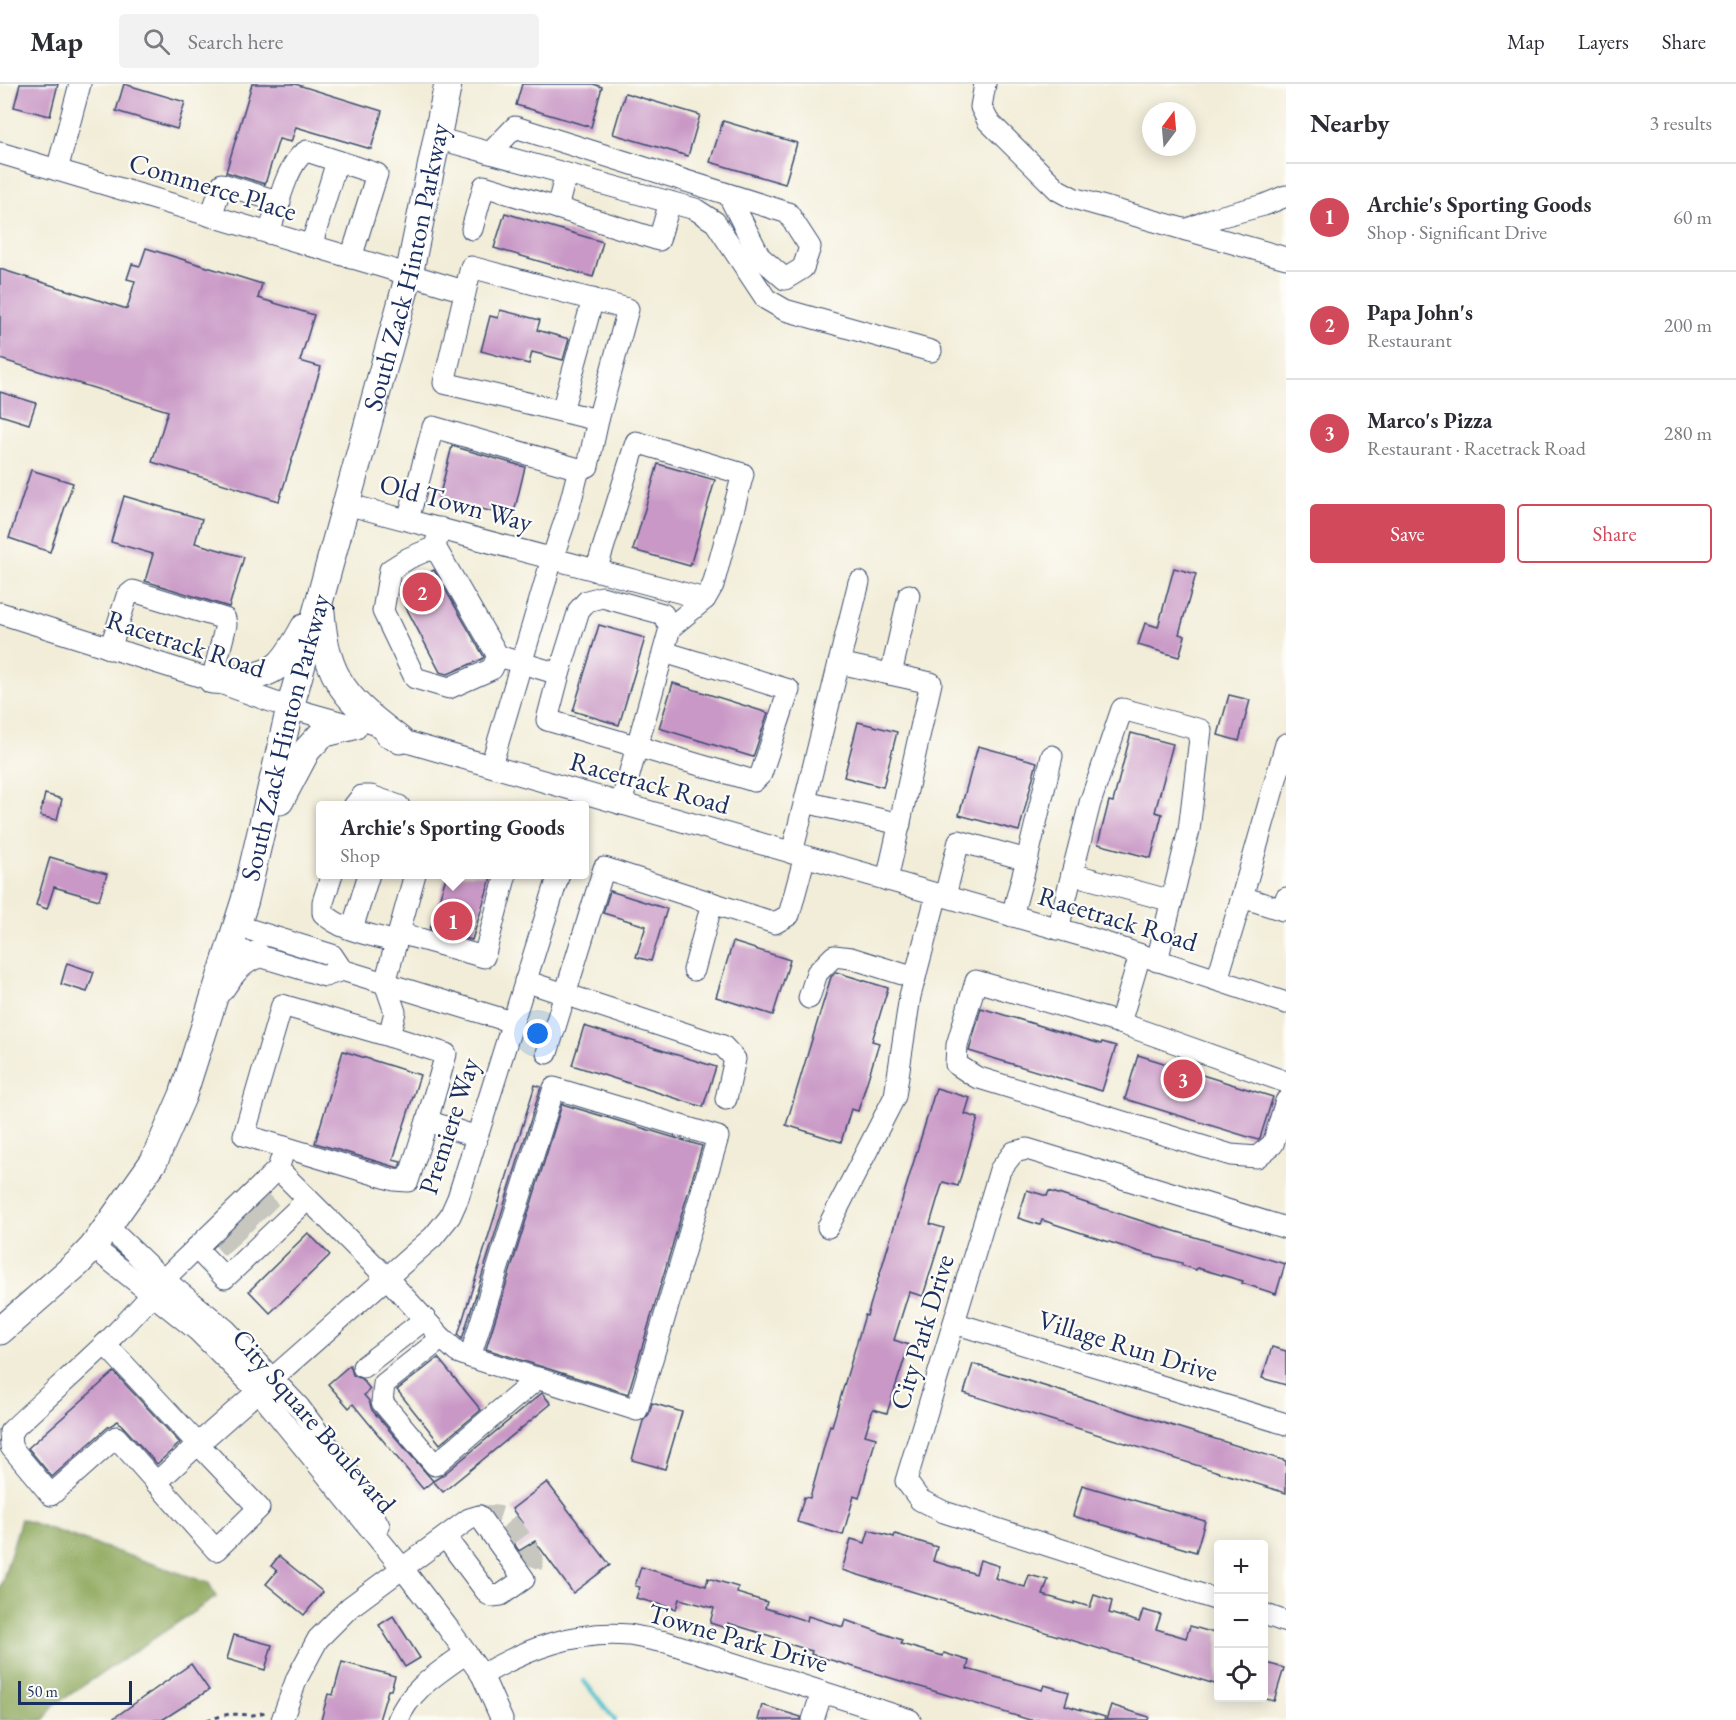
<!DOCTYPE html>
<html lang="en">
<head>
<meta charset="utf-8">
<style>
	body { margin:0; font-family:"EB Garamond",serif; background:#f2f2f3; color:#2b2b33 }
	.controls { position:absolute; right:18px; bottom:18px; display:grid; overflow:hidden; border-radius:6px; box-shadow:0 3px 15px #0003 }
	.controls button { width:54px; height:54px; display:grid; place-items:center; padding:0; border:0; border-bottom:2px solid #e1e1e2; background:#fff; color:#2b2b33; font:30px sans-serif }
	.compass { position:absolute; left:1142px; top:18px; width:54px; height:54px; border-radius:50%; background:#fff; box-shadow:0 3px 15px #0003; rotate:16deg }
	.scale { position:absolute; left:18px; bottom:15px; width:114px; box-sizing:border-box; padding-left:6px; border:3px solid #1b2f5e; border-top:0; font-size:16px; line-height:21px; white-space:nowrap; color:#1b2f5e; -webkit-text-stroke:4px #fdfcf7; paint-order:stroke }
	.you { position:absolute; left:538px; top:950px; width:21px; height:21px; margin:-15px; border:4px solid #fff; border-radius:50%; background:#1a73e8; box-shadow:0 0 0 9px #1a73e833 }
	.badge { display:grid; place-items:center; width:39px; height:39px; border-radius:50%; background:#d1495b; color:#fff; font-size:20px; font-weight:700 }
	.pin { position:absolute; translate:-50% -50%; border:3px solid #fff; box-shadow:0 2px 6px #0006 }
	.popup { position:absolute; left:316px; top:717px; width:273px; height:78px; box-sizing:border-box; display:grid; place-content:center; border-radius:6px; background:#fff; filter:drop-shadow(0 2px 4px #0005); font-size:20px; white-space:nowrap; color:#7c7c81 }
	.popup b { font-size:22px; color:#2b2b33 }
	.popup::after { content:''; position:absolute; left:50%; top:100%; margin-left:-12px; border:12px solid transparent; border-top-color:#fff }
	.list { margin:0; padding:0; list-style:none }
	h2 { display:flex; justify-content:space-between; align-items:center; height:78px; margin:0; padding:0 24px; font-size:26px }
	h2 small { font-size:20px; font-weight:400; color:#7c7c81 }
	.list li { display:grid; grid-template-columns:39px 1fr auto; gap:18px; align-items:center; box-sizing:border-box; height:108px; padding:0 24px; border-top:2px solid #e1e1e2 }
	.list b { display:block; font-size:22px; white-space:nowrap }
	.list p { margin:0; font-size:20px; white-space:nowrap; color:#7c7c81 }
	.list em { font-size:20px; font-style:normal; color:#7c7c81 }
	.actions { display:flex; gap:12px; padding:18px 24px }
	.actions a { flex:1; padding:14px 0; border:2px solid #d1495b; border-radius:6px; text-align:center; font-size:21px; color:#d1495b }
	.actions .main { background:#d1495b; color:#fff }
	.icon { flex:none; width:33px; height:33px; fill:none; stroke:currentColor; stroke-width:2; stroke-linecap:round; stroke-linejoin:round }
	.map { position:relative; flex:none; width:1286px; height:1636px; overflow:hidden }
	header { display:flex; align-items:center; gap:36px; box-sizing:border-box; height:84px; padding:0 30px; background:#fff; border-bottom:2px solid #e1e1e2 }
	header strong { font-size:28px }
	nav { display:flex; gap:33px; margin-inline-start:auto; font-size:21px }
	.search { width:420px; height:54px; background:#f2f2f3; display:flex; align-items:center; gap:15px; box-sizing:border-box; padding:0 21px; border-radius:6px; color:#7c7c81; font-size:22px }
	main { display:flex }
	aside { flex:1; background:#fff }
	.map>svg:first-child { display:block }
</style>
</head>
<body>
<header>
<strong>Map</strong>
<div class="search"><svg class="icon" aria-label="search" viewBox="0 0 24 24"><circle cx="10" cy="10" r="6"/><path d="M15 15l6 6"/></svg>Search here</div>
<nav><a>Map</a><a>Layers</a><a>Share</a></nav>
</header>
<main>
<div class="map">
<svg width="1286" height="1636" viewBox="0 0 1286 1636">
	<rect width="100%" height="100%" fill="#fdfcf7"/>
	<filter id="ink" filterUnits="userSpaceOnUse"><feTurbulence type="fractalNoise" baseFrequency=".0167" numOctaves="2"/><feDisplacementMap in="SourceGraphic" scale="12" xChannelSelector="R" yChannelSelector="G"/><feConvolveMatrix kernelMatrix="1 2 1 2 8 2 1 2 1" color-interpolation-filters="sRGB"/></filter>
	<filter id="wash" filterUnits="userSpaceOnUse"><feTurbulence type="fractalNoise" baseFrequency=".008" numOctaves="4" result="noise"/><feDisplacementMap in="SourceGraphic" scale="24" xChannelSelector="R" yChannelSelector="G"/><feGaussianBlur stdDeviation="1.35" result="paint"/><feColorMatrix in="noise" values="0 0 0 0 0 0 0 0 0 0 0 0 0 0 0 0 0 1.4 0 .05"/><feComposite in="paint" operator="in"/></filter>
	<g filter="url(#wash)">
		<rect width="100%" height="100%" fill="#f2edd8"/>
		<path fill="#8ba658" stroke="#536a5b" stroke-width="1.5" d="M21,1435l188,64 7,14 -163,109 -9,14h-44v-131z"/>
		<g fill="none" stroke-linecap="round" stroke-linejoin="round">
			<path stroke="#54c1cc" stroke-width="4.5" d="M584,1597l31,39"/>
		</g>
		<g id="blocks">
			<g fill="#c998c6">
				<path d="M20,0h38l-8,32 -36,-9z"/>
				<path d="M124,0l61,18 -8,27 -61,-18z"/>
				<path d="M252,0h43l87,27 -11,38 -75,-22 -5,15 -12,-3 -14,45 -39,-12z"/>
				<path d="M522,0h71l9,3 -11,40 -75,-22z"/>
				<path d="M625,9l75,22 -12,41 -75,-22z"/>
				<path d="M723,37l74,22 -12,41 -75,-22z"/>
				<path d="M505,129l98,29 -10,35 -99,-29z"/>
				<path d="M146,164l116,36 -4,14 56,17 -14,46 21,6 -42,134 -127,-39 16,-51 -168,-52v-90l127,40 8,-28 -8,-2 5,-15 8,2z"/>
				<path d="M500,226l40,10 -3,10 32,9 -6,21 -31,-8 -3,12 -48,-13 9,-35 8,2z"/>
				<path d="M0,308l36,11 -7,21 -29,-9z"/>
				<path d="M452,362l73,21 -12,50 -74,-19z"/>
				<path d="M658,380l57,16 -25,86 -57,-16z"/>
				<path d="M31,386l42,13 -23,69 -41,-14z"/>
				<path d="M124,412l78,23 -7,24 49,14 -15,50 -84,-26 8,-27 -42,-12z"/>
				<path d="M1174,484l22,6 -17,60 6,2 -6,21 -41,-12 7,-22 13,4z"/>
				<path d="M434,486l50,87 -2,2 -34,15 -8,-2 -41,-78 1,-6z"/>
				<path d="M599,541l46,13 -26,87 -46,-14z"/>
				<path d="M673,599l95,30 -15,44 -94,-29z"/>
				<path d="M1229,611l21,5 -11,41 -21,-6z"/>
				<path d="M858,638l39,10 -14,55 -39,-10z"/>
				<path d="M1131,649l42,11 -18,68 7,2 -11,44 -53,-14 11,-43 4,1z"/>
				<path d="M978,662l59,16 -18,69 -60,-16z"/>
				<path d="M45,710l17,5 -5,21 -17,-4z"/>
				<path d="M50,773l57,17 -8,26 -45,-13 -7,22 -11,-4z"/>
				<path d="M447,790h45l-20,66 -42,-11z"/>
				<path d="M610,807l57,18 -16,52 -15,-4 10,-31 -43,-13z"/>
				<path d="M733,858l57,18 -17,55 -57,-18z"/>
				<path d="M67,879l27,9 -7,20 -26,-8z"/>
				<path d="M836,888l52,16 -16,53 7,2 -21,68 -7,-2 -10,33 -55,-17 45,-148z"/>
				<path d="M981,924l120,36 1,-2 14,4 -14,45 -133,-40z"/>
				<path d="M584,942l132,41 -13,40 -131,-42z"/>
				<path d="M343,967l77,24 -27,85 8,2 -2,6 -84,-25z"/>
				<path d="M1138,971l135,42 -13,41 -2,2 -133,-41z"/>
				<path d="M535,1001l6,2 -79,252 -4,-4z"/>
				<path d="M936,1004l34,10 -5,16 13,4 -20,68 -15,-4 -5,15 -8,27 14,4 -21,68 -14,-4 -15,48 15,5 -22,68 -14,-4 -8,26 11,3 -17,60 -5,-2 -11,39 -46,-13 7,-25 6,1 20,-73 2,1 33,-111 2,1z"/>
				<path d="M562,1020l140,42 -74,248 -142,-45z"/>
				<path d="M1027,1106l20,6 2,-5 102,33 134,40 -9,30 -34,-11 1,-2 -46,-13 -1,2 -14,-5v-2l-39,-10 -101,-33 -2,5 -22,-7z"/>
				<path d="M308,1149l22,22 -60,58 -21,-22z"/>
				<path d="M1272,1263l14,4v34l-24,-7z"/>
				<path d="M438,1274l43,52 -41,34 -43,-54z"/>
				<path d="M973,1280l313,97v32l-322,-100z"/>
				<path d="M350,1281l3,10 9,4 8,10 -6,6 5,6 3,9 61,71 -10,8 -70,-85 -4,4 -21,-24z"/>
				<path d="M114,1288l66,71 -23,21 -39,-43 -10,6 -56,50 -24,-29z"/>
				<path d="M542,1309l9,11 -108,88 -10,-11 10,-6z"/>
				<path d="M652,1319l30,9 -17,57 -33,-9 11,-39 6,-7z"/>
				<path d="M547,1398l63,83 -37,28 -38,-52 -16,10 -11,-16 15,-11 -11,-15z"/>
				<path d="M1082,1401l123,36 -9,31 -123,-36z"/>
				<path d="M869,1446l25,7 1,-3 42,13 -4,14 43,13 4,-14 19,6 -4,12 30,9 4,-12 19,5 -5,15 31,9v-2l16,5 4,-12 18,6 -3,12 30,9 4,-12 18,5 -5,14 30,9 4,-12 28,8v51l-376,-115 9,-31 14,4z"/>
				<path d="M279,1472l44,36 -19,23 -38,-31 11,-13 -6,-5z"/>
				<path d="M641,1483l65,19 2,-8 30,9 -1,6 30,9 -2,6 42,13 1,-5 35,11 2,-7 57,20 -1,4 42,12 1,-3 25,8 -2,8 75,21 2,-5 25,7 -4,13 40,12 -1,3h-74l-219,-66 1,-3 -33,-10 1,-2 -52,-16 -2,5 -16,-5 4,-15 -35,-9 -3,10 -40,-11 4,-11 -5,-1z"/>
				<path d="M393,1532l27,42 -15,9 -26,-42z"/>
				<path d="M234,1551l38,10 -7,25 -38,-11z"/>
				<path d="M342,1578l53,14 -4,14h-3l-9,30h-58l7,-26 5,1z"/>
				<path d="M1263,1578l21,6 -10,33 -11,-3z"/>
				<path d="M191,1580l18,26 -47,30h-51z"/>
				<path d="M762,1621l39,12v3h-43z"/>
				<path d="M1111,1621l38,12 -1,3h-42z"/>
			</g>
		</g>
	</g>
	<g filter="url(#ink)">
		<use href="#blocks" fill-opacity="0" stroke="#3b4c70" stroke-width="1.5"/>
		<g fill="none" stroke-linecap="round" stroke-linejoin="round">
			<g stroke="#c7c7c0" stroke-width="21" stroke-dasharray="21 10" stroke-linecap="butt">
				<path d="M259,1116l12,12"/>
				<path d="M246,1128l12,12"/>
				<path d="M234,1139l12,12"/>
				<path d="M220,1152l12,13"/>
				<path d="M479,1432c7,0 17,-2 24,2 8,6 30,34 30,44 0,6 -5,12 -9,17"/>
			</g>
			<defs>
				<g id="minor">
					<path d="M985,0l-4,23 7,14 70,69 15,8 213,60"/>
					<path d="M436,54l259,71 20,13 51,77 19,11 146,41"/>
					<path d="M0,69l464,138"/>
					<path d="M490,69l25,-26 273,86 22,34 -7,21 -18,11 -25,-22 -32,-63"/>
					<path d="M57,86l23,-86"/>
					<path d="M557,124l102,32 11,-38"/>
					<path d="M211,132l11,-32 58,18"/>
					<path d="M472,145l12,-43 73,22 9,-34"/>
					<path d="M1186,146l25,-11 53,-14 22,-9"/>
					<path d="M269,149c7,-20 18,-73 38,-82l70,23 -26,84"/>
					<path d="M311,162l26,-85"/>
					<path d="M471,183l157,42 -30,111 -154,-37z"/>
					<path d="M562,327l31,-112"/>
					<path d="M579,385l9,-3 10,-46"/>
					<path d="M346,420l359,95 8,-14 30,-111 -107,-32 -40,129"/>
					<path d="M408,436l25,-93 146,42 -12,46 -15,44 -61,207"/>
					<path d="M440,444l-5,19 -26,11 -19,12 -7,41 32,67 34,10 43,-19 6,-13 61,18 20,-64 8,-9 15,-4 61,17 7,14 -49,176"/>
					<path d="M435,463l63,109"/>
					<path d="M0,529l212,67 78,28 64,18"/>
					<path d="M670,544l35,-29"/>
					<path d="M110,565l17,-53 6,-5 92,28 1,6 -14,55"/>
					<path d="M839,579l92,20 -44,197"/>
					<path d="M559,590l-12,46 207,61 7,-7 28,-84 -125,-38"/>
					<path d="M891,590l18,-79"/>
					<path d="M386,652l704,202 196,65"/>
					<path d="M805,718l95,22"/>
					<path d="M354,722l8,-10h9l28,10"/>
					<path d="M792,769l67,-271"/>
					<path d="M1027,776l25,-104"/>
					<path d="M332,790l-9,28v11c18,18 50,22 73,29"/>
					<path d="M415,790l-30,109 10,29 -6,24 -107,-31 -38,130 150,45 14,1 19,-60 50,16"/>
					<path d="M1072,790l100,27"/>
					<path d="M945,812l14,-55 68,19 -15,56"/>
					<path d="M1242,813l44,-153"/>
					<path d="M235,841l97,30 10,15"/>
					<path d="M352,845l17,-55"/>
					<path d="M1058,845l32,-126 32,-94 79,21 -12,100 -32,131"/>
					<path d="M399,849l85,24 22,-83"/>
					<path d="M243,867l82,25 17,-6 170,52"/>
					<path d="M694,886l18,-67 63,20 14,-8 16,-59"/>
					<path d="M1217,896l25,-83 41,13 3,-12"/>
					<path d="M525,897l198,65 12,13 -9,40"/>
					<path d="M809,914l8,-25 17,-17 17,2 64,20"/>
					<path d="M1120,939l20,-68"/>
					<path d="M389,952l57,18 -19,67"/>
					<path d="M547,969l57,-185 108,35"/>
					<path d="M1286,998l-166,-59 -144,-42 -19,64 -1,19 20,13 255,78 26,2 16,-13 13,-43"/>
					<path d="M285,1063l-7,22 -114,110c-44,57 -102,103 -154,153l1,15 40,48 65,-58 100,113 43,-42 -61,-64 235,-207 17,-21 8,-18 101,-324"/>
					<path d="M278,1085l109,109 55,60 15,14 13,5 167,53 81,-273 -164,-49 -84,269"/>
					<path d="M108,1143l49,47 69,56 73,77 57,76 23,43"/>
					<path d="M828,1143l67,-131 15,-100 27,-102"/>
					<path d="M93,1163l105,84 61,61 144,177 45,59 34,47 20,45"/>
					<path d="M196,1164l29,30 83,-79"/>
					<path d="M954,1239l332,101"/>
					<path d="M442,1254l-58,46 -2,18 53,63 103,-87"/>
					<path d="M105,1260l93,100 -42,39"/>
					<path d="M363,1283l62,-48"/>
					<path d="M1218,1516l-274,-88 -24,-12 -14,-19 94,-311 14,-18 13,-3 259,79"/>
					<path d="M1264,1530l22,8"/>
					<path d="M482,1591c45,-26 93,-45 147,-40 12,2 24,5 37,7l244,78"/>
					<path d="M282,1636l15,-42 21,-39 32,-32 119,-88 10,-3 45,63 -23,16 -9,1 -4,-2 -42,-56"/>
					<path d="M398,1636c12,-31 42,-48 68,-67"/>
					<path d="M813,1636l9,-28"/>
				</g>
				<g id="major">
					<path d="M321,528c5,69 26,88 79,128"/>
					<path d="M212,596c19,1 53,-2 68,-16 10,-10 17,-23 24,-36"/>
					<path d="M280,717l27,-51 15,-16 32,-8"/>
					<path d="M221,904c10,-15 19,-27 35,-33"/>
					<path id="s1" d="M0,1247l78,-68 15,-16 61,-86 29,-66 62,-195 45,-192 119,-433 39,-191"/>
				</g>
			</defs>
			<use href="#minor" stroke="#3b4c70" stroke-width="23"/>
			<use href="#major" stroke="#3b4c70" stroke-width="29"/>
			<path stroke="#3b4c70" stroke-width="3" stroke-dasharray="4.5 4.5" stroke-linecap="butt" d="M207,1636l22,-6 24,1 13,-3"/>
			<use href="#minor" stroke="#fff" stroke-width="21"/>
			<use href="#major" stroke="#fff" stroke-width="27"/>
		</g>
	</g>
	<g text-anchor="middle" stroke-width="4.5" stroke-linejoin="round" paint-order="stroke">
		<g font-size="27" fill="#1b2f5e" stroke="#fdfcf7">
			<text transform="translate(213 103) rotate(17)" y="9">Commerce Place</text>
			<text dy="9" stroke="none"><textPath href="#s1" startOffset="1161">South Zack Hinton Parkway</textPath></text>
			<text transform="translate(456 419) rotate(15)" y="9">Old Town Way</text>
			<text transform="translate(186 560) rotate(18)" y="9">Racetrack Road</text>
			<text dy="9" stroke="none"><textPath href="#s1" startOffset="675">South Zack Hinton Parkway</textPath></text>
			<text transform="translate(650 699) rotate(16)" y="9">Racetrack Road</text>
			<text transform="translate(1118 835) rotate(17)" y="9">Racetrack Road</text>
			<text transform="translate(449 1042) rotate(-72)" y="9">Premiere Way</text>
			<text transform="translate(922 1248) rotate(-73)" y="9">City Park Drive</text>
			<text transform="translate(1128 1262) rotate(17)" y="9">Village Run Drive</text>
			<text transform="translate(314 1337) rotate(49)" y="9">City Square Boulevard</text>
			<text transform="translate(738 1554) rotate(16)" y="9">Towne Park Drive</text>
		</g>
	</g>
</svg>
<div class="controls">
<button>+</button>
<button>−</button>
<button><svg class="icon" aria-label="locate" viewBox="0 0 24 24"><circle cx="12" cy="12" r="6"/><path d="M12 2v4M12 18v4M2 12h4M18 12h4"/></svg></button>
</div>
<svg class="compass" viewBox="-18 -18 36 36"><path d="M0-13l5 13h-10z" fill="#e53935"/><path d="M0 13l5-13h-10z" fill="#7c7c81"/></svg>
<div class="scale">50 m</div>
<div class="you"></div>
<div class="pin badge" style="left:453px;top:837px">1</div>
<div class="popup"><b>Archie's Sporting Goods</b>Shop</div>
<div class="pin badge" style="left:422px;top:508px">2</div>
<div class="pin badge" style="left:1183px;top:995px">3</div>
</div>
<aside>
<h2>Nearby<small>3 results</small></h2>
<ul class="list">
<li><span class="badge">1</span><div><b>Archie's Sporting Goods</b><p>Shop · Significant Drive</p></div><em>60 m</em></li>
<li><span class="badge">2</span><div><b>Papa John's</b><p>Restaurant</p></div><em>200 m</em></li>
<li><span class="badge">3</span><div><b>Marco's Pizza</b><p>Restaurant · Racetrack Road</p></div><em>280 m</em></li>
</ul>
<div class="actions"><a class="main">Save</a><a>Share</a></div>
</aside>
</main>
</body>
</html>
